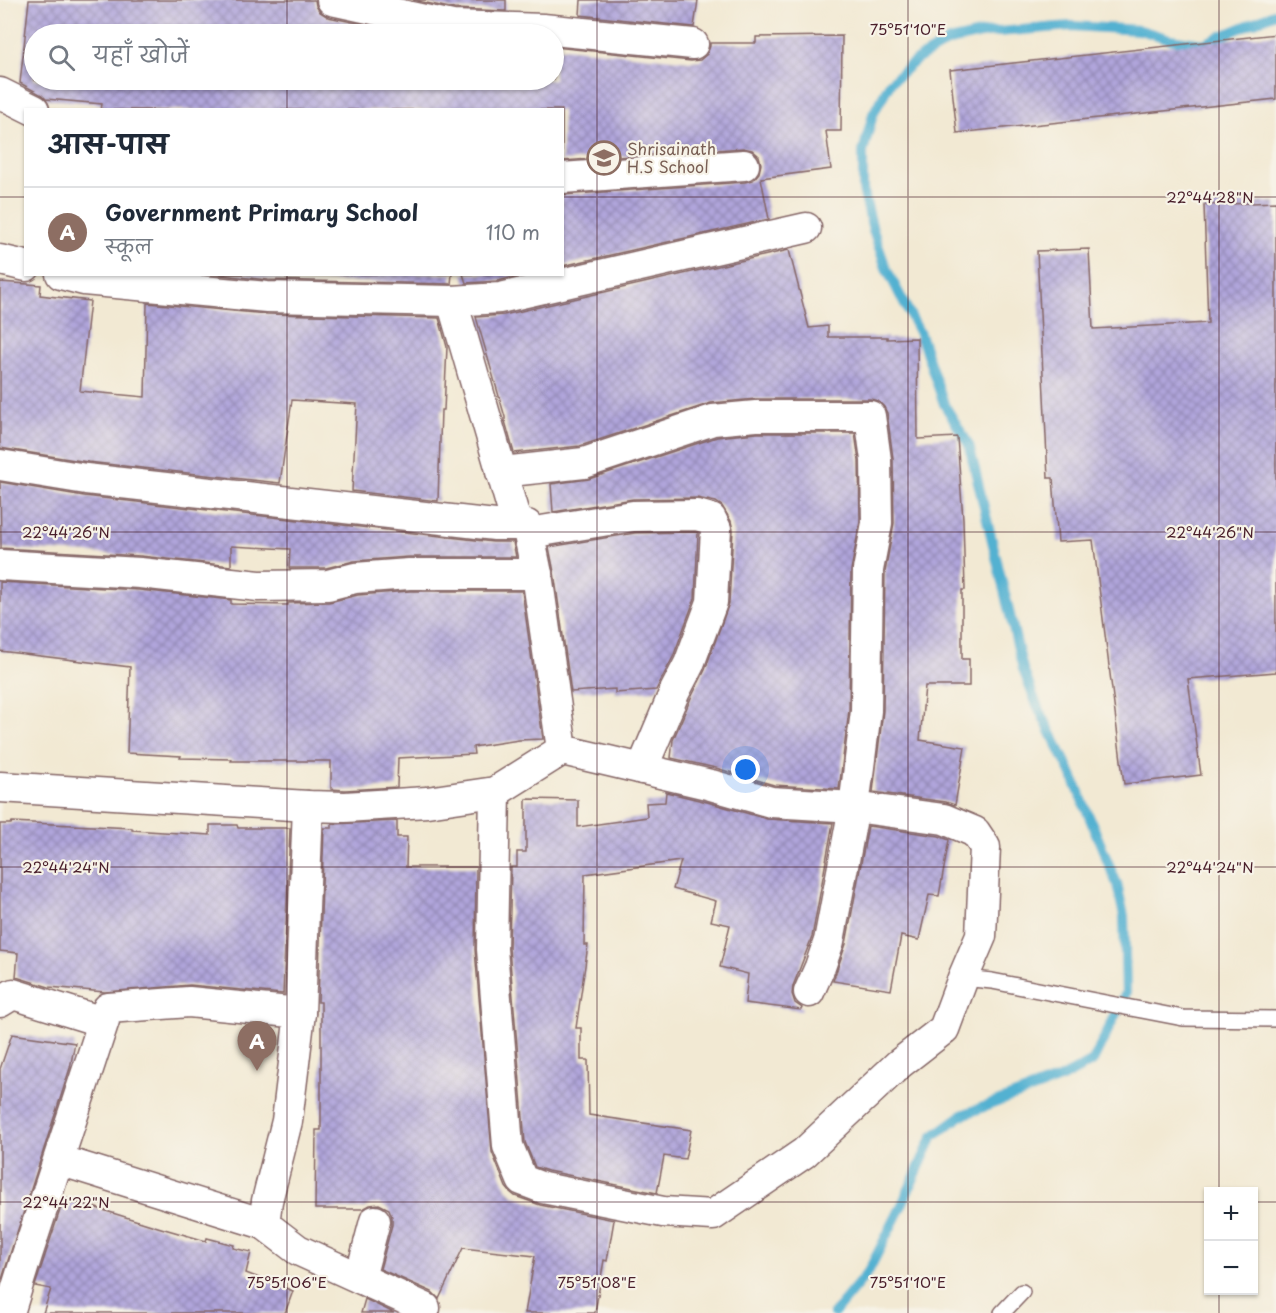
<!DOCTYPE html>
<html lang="hi">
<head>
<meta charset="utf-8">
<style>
	body { margin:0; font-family:"Playpen Sans","Playpen Sans Deva",sans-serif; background:#f2f2f3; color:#1f2937 }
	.controls { position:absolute; right:18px; bottom:18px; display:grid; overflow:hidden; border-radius:0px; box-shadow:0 2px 4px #0004 }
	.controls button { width:54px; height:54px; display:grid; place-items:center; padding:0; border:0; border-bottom:2px solid #e0e1e3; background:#fff; color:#1f2937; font:30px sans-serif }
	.you { position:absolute; left:746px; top:770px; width:21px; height:21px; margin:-15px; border:4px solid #fff; border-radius:50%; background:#1a73e8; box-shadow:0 0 0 9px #1a73e833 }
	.badge { display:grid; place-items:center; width:39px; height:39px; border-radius:50%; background:#2563eb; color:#fff; font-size:20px; font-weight:700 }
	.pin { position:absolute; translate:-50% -50px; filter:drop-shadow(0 2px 3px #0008) }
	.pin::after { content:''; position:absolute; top:32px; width:21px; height:18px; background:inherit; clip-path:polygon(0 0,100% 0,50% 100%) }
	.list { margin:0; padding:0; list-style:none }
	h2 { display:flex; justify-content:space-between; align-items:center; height:78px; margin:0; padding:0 24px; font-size:26px }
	h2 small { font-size:20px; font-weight:400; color:#747a83 }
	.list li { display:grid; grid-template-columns:39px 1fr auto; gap:18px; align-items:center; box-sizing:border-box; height:90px; padding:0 24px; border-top:2px solid #e0e1e3 }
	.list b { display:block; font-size:22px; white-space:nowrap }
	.list p { margin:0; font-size:20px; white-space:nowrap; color:#747a83 }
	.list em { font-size:20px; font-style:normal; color:#747a83 }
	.icon { flex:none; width:33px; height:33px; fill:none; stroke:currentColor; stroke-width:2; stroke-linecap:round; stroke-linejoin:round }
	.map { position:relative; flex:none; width:1276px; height:1313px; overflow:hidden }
	.search { position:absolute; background:#fff; box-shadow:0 2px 4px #0004; left:24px; top:24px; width:540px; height:66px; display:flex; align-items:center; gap:15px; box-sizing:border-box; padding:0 21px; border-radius:33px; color:#747a83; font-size:22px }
	.panel { position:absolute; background:#fff; box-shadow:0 2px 4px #0004; left:24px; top:108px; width:540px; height:168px; border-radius:0px }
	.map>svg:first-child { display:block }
</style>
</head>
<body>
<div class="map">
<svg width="1276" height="1313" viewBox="0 0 1276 1313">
	<defs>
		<pattern id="building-cross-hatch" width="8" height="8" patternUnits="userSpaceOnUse" patternTransform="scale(1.5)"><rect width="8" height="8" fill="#b0a5db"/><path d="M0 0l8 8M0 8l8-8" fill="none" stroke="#9186b2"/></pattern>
	</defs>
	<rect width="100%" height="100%" fill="#f7f3e8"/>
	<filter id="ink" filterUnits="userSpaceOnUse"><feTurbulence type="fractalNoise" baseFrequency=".0167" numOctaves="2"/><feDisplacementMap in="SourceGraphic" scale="12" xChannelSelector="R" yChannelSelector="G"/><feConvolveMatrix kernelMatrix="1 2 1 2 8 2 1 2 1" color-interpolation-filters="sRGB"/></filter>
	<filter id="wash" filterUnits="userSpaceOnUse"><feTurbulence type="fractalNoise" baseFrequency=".008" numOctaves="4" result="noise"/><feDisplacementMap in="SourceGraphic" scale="24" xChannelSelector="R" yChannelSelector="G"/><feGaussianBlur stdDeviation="1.35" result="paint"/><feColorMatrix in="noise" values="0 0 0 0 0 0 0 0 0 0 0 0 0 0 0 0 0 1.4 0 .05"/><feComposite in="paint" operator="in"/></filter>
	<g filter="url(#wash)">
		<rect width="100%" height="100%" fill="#f2e9d3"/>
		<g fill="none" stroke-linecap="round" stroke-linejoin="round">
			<path stroke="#52b1d1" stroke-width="10" d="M834,1313l34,-41 32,-63 33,-73 29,-21 100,-37 31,-17 33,-68 -2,-77 -7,-32 -46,-111 -35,-70 -13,-34 -54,-224 -25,-41 -24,-70 -34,-66 -13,-38 -10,-41v-37l10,-38 17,-31 26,-23 33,-19 36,-8 86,-7 69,4 30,9 33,5 73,-31"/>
		</g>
		<g id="blocks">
			<g fill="url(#building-cross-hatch)">
				<path d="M29,0h286l1,6 4,6 8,5 82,17h-376v46h520v-33l137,14 9,-1 7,-6 3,-8v-3h46v-6l86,-1 -1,95h-15l5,38 -70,9 8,41 -207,47v-71l183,-13 8,-2 6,-7 2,-9 -2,-8 -7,-6 -9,-2 -181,13v-51h-461l1,-6 -56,-5 -4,-4 -22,-12z"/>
				<path d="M413,0h93v11l-52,-2z"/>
				<path d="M581,0h117l-4,27 -114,-12z"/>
				<path d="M1276,34v65l-319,34 -7,-63z"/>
				<path d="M1276,202v470l-88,7 13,96 -77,9 -31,-244 -35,2 -5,-64h-5l-11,-227 52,-2 4,80 115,-6 -4,-118z"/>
				<path d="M789,250l20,78 19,-2v11h59v2l30,-1 1,101 39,-2 6,82 2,71h-3v69h7v27h-44l-5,54 45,7 -10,58 -9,-3 -73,-10 10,-81 2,-139 9,-49 -1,-65 -6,-45 -3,-6 -6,-6 -8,-2h-114l-45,4 -131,43 -66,7 -9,-32v-4l-29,-100 28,-2z"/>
				<path d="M211,274h241l-1,10 -183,-4z"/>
				<path d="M463,274h62l-27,7 -32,2z"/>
				<path d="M0,282l41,3 -1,10 50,6 -10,90 65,6 2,-94 120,11 172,4 8,29 -3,63h-3l-3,91 -86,-10 5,-87 -65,-4 -12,83 -192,-21 -88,-14z"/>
				<path d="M757,433h98l4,28 1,61 -9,48 -2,140 -10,79 -65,-4 -58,-17 -45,-10 2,-18 18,-42 14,-28 24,-67 4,-73 -2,-9 -9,-15 -6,-4 -19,-4 -64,1 -80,13 -2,-28 38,-5 128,-42z"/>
				<path d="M0,482l84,14 409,46h20l3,15h-108l-54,4 -28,7h-37l1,-19 -59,-3v20l-90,-10 -140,-8z"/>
				<path d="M695,532l3,1 -3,65 -22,59 -17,33 -41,3v-4l-44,3 -17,-120 -5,-25 86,-14z"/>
				<path d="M0,582l139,8 92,10v4l57,1v-2l41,-1 29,-7 52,-4h112l21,148 -24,1 -46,7 1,7 -76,4 -1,29 -52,3 -14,-1v-28h-100l1,-2 -52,-1 1,-2 -54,-3 3,-86 -130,-16z"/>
				<path d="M666,792l41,10 60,17 66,4 -21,114 -19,49 -1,8 3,9 7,5 -1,2 -56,-7 3,-29 -28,-7 10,-42 -19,-4 5,-20 -43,-12 8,-28 -96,13 -1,71h4l-12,83h5v32h7l1,55 102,15 -6,29 -21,-3 -7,37 -109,-22 -13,-4 -10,-25 -16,-194 2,-81h6v-15h9v-53l52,1v27l69,-10 -1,-14 19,-1z"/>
				<path d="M397,821v16h10l-1,30h70l-1,83 17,202 14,35 4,5 5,4 25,9 74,15 -7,41 -3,-1 -9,53h-70l10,-57 -72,-8 -24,51 -7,-7 -52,-23 12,-44v-8l-3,-8 -10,-5 -9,1 -7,4h-48l1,-79h5v-128h-3l6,-174h8v-4z"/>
				<path d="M12,822l120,6v2l78,5v-10h27l1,3h52l-7,166 -93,-9 -85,7 -56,-5 -33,-10 2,-24 -18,-2v-127h11z"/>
				<path d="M868,826l71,10 10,4 -10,56 -10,-1 -10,45 -18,-4 -10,54 -58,-9 13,-37z"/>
				<path d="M12,1034l63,9 -5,25 -68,211 -2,-1v-209z"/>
				<path d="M64,1198l97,30 45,13 1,-3 27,7 -1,3 18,4 -5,21 47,18 -8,22h-242l8,-24 -16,-3z"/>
				<path d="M365,1299l29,14h-33z"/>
			</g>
		</g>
	</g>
	<g filter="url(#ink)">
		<use href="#blocks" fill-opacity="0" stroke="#856666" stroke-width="1.5"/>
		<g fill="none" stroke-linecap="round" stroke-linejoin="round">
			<defs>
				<g id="lane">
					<path d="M963,978l29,3 191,37 93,1"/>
					<path d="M1002,1313l20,-21"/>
				</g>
				<g id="street">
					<path d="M332,0l120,26 91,3 150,15"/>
					<path d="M0,93l34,17"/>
					<path d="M562,178l182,-13"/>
					<path d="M0,260l26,6"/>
					<path d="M61,274l23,6 183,17 185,4 48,-3 306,-70"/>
					<path d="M0,465l86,14 330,37 79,9h22l-65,-224"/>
					<path d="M501,472l83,-9 129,-43 43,-4h114l6,44 1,63 -9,47 -2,141 -12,96 -83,-5 -60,-17 -149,-35 -25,-176 -10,-49h-10"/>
					<path d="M529,533l104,-17 64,-1 14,4 5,10 -4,73 -23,62 -14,27 -33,78"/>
					<path d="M0,565l140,8 119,13 69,-1 27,-7 54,-4h128"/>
					<path d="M0,787l308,19 37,1 82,-5 68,-10 67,-42"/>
					<path d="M495,792l-3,157 16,197 14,34 21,8 120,24 50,3 91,-62 95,-89 45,-35 19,-51 18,-42 4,-89 -10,-15 -31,-13 -90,-12 -25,134 -9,26 -11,25"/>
					<path d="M308,806l-8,207 -13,108 -20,80 -3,23 34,26 127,58 -2,5"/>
					<path d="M0,1002l13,-8 90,28"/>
					<path d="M59,1160l205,64"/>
					<path d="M360,1278l15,-57"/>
					<path d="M9,1313l18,-58 81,-247 81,-6 111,11"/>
				</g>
			</defs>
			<use href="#lane" stroke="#856666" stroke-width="18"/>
			<use href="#street" stroke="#856666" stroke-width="33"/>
			<use href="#lane" stroke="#fff" stroke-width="15"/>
			<use href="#street" stroke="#fff" stroke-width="30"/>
		</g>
	</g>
	<path fill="none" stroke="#4a1f2b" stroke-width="1.5" stroke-opacity="0.45" d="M287,0v34M597,0v1313M908,0v1313M1219,0v1192M287,80v30M0,197h26M562,197h714M287,274v1039M0,532h1276M0,867h1276M0,1202h1208M1254,1202h22M1219,1290v23"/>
	<defs>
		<symbol id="school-ring" viewBox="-11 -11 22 22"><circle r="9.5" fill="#f7f3e8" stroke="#8d6e63" stroke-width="1.5"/><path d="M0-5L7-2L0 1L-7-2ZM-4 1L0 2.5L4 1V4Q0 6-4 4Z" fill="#8d6e63"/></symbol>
	</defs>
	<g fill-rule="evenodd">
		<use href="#school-ring" x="585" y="139" width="38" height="38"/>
	</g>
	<g text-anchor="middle" stroke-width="4.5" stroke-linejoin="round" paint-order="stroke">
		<g font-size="16" fill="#785e54" stroke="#f7f3e8" text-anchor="start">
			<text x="627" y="155">Shrisainath<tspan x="627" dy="18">H.S School</tspan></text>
		</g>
	</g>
	<g font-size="15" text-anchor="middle" fill="#4a1f2b" stroke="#f7f3e8" stroke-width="4.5" stroke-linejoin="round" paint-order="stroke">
		<text x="908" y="35">75°51'10"E</text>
		<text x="1210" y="203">22°44'28"N</text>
		<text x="66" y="538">22°44'26"N</text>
		<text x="1210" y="538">22°44'26"N</text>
		<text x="66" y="873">22°44'24"N</text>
		<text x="1210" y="873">22°44'24"N</text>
		<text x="66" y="1208">22°44'22"N</text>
		<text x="287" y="1288">75°51'06"E</text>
		<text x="597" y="1288">75°51'08"E</text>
		<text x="908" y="1288">75°51'10"E</text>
	</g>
</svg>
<div class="controls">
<button>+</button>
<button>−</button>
</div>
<div class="you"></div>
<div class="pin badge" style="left:257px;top:1071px;background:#8d6e63">A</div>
<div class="search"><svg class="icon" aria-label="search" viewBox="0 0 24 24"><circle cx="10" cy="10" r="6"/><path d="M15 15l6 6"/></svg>यहाँ खोजें</div>
<section class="panel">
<h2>आस-पास<small></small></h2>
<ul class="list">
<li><span class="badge" style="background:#8d6e63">A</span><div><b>Government Primary School</b><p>स्कूल</p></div><em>110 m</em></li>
</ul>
</section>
</div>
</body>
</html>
